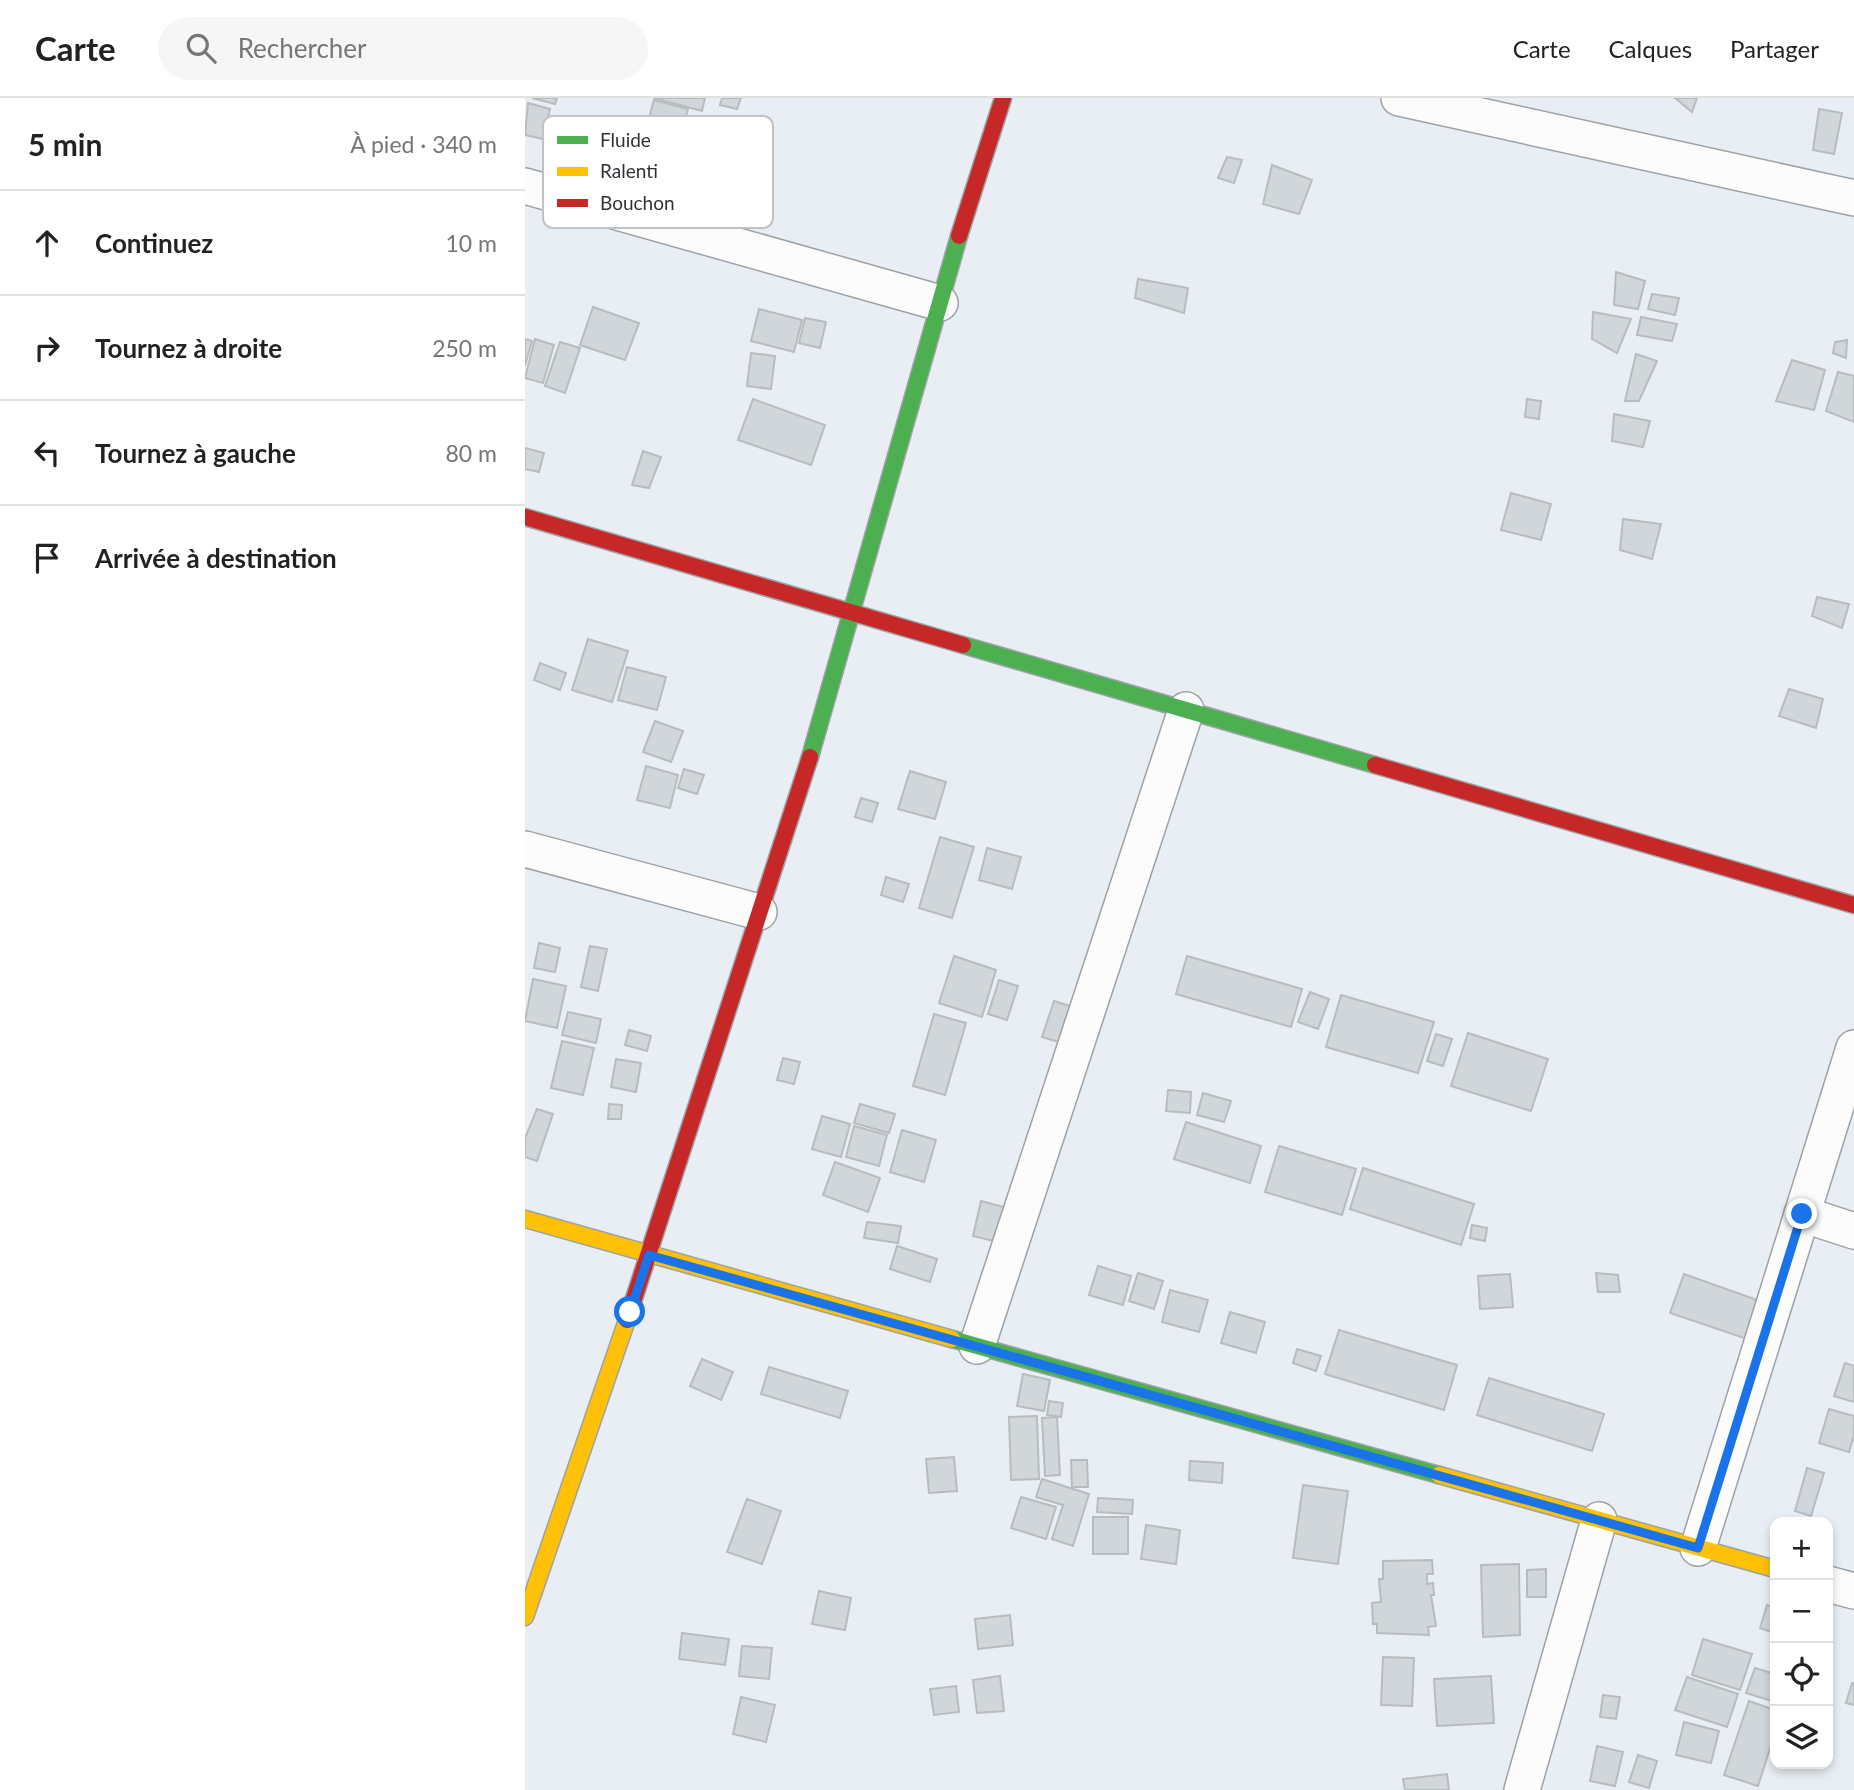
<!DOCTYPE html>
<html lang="fr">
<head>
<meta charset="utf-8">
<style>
	body { margin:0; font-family:Lato,sans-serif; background:#f6f6f6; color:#222 }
	.controls { position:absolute; right:21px; bottom:21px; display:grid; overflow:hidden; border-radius:14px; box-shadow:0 4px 10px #0003 }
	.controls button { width:63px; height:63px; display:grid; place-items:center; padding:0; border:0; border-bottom:2px solid #e0e0e0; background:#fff; color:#222; font:35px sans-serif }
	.stop { position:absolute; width:21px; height:21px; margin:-16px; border:5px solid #1a73e8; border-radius:50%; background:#fff }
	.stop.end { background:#1a73e8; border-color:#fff; box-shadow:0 2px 7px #0008 }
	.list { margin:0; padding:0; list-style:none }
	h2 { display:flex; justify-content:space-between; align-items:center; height:91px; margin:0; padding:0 28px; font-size:30px }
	h2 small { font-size:23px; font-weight:400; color:#767676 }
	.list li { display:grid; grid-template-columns:46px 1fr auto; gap:21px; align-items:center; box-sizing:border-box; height:105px; padding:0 28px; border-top:2px solid #e0e0e0 }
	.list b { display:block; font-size:26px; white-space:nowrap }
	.list em { font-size:23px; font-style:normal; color:#767676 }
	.icon { flex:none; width:38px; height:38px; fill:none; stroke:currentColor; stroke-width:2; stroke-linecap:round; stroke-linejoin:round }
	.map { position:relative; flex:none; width:1329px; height:1692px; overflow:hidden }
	header { display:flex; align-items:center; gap:42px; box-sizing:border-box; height:98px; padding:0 35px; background:#fff; border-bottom:2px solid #e0e0e0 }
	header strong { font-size:33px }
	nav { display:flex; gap:38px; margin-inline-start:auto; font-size:24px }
	.search { width:490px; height:63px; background:#f6f6f6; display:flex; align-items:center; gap:18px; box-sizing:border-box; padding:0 24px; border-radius:38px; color:#767676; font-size:26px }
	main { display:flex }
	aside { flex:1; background:#fff }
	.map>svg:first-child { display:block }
</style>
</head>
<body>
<header>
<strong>Carte</strong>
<div class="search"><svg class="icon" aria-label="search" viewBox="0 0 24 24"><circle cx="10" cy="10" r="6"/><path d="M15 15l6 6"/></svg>Rechercher</div>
<nav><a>Carte</a><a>Calques</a><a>Partager</a></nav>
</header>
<main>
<aside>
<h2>5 min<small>À pied · 340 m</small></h2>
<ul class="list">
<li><svg class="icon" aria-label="ahead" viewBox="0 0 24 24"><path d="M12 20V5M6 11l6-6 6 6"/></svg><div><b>Continuez</b></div><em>10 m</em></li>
<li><svg class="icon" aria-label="right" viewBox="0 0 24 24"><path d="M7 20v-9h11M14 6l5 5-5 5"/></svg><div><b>Tournez à droite</b></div><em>250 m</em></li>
<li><svg class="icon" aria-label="left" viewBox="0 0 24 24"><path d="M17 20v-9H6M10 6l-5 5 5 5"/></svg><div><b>Tournez à gauche</b></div><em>80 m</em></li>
<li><svg class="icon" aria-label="arrive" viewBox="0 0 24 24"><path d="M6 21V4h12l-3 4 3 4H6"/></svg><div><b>Arrivée à destination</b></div></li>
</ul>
</aside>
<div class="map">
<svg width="1329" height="1692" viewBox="0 0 1329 1692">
	<rect width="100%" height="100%" fill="#e8eef3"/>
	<g fill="#d1d6da" stroke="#b7bcbf" stroke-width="2">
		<path d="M7,0h25l-2,6z"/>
		<path d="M129,0h51l-3,13z"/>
		<path d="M197,0h19l-4,11 -17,-4z"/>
		<path d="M1150,0h22l-5,14z"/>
		<path d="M129,2l34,9 -7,23 -34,-7z"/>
		<path d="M3,5l22,6 -7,30 -18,-4z"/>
		<path d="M1294,11l23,4 -8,41 -21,-4z"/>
		<path d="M702,59l15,3 -8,23 -16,-5z"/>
		<path d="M747,67l40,15 -13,34 -36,-10z"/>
		<path d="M1091,174l29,9 -7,28 -24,-4z"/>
		<path d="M613,181l50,9 -4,25 -49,-15z"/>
		<path d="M1127,196l27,4 -4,17 -27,-6z"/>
		<path d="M68,209l46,16 -14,37 -45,-15z"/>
		<path d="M234,211l43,11 -8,32 -43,-11z"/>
		<path d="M1068,214l38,7 -14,34 -25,-14z"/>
		<path d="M1116,219l36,7 -5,17 -35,-6z"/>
		<path d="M280,220l21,4 -6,26 -21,-5z"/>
		<path d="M0,241l7,2 -7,25z"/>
		<path d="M10,241l19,6 -11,38 -18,-5z"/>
		<path d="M1322,242l-1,18 -13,-5 2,-11z"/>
		<path d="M35,244l20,6 -15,45 -20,-7z"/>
		<path d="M226,255l24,3 -4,33 -24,-3z"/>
		<path d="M1111,256l21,7 -18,40h-14z"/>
		<path d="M1267,262l33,10 -11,40 -38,-9z"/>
		<path d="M1313,274l16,4v46l-28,-11z"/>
		<path d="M228,301l72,26 -14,40 -73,-25z"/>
		<path d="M1002,301l14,2 -2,18 -14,-2z"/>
		<path d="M1089,316l36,7 -7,26 -31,-6z"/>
		<path d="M0,350l19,5 -5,19 -14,-3z"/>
		<path d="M118,353l18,6 -12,31 -17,-3z"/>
		<path d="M986,395l40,11 -10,36 -40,-10z"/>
		<path d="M1098,421l38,5 -9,35 -32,-9z"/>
		<path d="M1292,499l32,7 -7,24 -30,-12z"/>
		<path d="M63,541l40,12 -16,51 -40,-12z"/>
		<path d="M15,565l26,10 -6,17 -26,-10z"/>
		<path d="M102,569l39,10 -9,33 -39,-10z"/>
		<path d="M1264,591l34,10 -7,29 -37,-12z"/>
		<path d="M130,623l28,10 -12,31 -28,-10z"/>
		<path d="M121,668l32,9 -8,33 -33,-8z"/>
		<path d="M159,671l20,6 -7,19 -19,-6z"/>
		<path d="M385,673l36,11 -11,37 -37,-10z"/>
		<path d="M336,700l17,5 -6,19 -17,-5z"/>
		<path d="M415,739l34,10 -22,71 -33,-10z"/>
		<path d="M462,750l34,9 -9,32 -33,-9z"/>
		<path d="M361,779l23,7 -6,18 -22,-7z"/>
		<path d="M14,845l21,5 -5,24 -21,-4z"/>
		<path d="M65,848l17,3 -9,42 -17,-4z"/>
		<path d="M429,858l42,14 -14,47 -43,-14z"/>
		<path d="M662,858l115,33 -11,38 -115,-33z"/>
		<path d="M8,881l33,7 -9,42 -32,-7z"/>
		<path d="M474,882l19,6 -11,34 -19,-6z"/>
		<path d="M785,894l19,7 -11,30 -20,-7z"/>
		<path d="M816,897l93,27 -16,51 -92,-26z"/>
		<path d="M529,903l19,6 -11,36 -20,-6z"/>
		<path d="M43,914l33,7 -5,24 -34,-8z"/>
		<path d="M409,916l32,9 -21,72 -32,-9z"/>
		<path d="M104,932l22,6 -4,15 -22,-6z"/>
		<path d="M943,935l80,26 -17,52 -80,-25z"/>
		<path d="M911,936l16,5 -9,27 -16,-5z"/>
		<path d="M37,943l32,7 -11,47 -32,-7z"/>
		<path d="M258,960l17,4 -6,22 -17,-4z"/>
		<path d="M91,961l25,4 -5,29 -25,-5z"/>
		<path d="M643,992l23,2 -1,21 -24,-2z"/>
		<path d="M678,995l28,8 -7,21 -27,-7z"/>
		<path d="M84,1006l13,1 -1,14h-13z"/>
		<path d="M335,1006l35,10 -6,19 -35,-10z"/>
		<path d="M12,1011l16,5 -16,47 -12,-4v-19z"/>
		<path d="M297,1018l28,8 -9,33 -29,-8z"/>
		<path d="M661,1024l75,24 -11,37 -76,-24z"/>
		<path d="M329,1028l33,9 -8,31 -33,-9z"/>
		<path d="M377,1032l34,10 -12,42 -34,-10z"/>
		<path d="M754,1048l77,23 -14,46 -77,-23z"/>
		<path d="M310,1064l45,16 -12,34 -45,-17z"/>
		<path d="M838,1070l111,36 -13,41 -111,-36z"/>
		<path d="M456,1103l30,8 -9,34 -29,-7z"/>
		<path d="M342,1124l34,4 -3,17 -34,-5z"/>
		<path d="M947,1127l15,3 -2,13 -15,-3z"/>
		<path d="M372,1148l40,13 -7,23 -40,-13z"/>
		<path d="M573,1168l33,10 -8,29 -34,-10z"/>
		<path d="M613,1175l25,8 -9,28 -25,-8z"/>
		<path d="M1071,1175l22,2 2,17h-22z"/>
		<path d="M985,1176l3,33 -33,2 -2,-33z"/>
		<path d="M1159,1176l79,28 -13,38 -80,-27z"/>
		<path d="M645,1192l38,10 -9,32 -37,-10z"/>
		<path d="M705,1214l35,10 -9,31 -35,-10z"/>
		<path d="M814,1232l118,35 -13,45 -119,-36z"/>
		<path d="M772,1251l24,7 -5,15 -23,-8z"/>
		<path d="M177,1261l31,13 -12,28 -31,-14z"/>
		<path d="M1320,1265l9,3v36l-20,-6z"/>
		<path d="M244,1269l79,24 -8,27 -79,-24z"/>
		<path d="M498,1276l27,6 -6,31 -27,-5z"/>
		<path d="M964,1280l115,36 -12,37 -115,-36z"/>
		<path d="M524,1303l14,2 -2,14 -14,-2z"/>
		<path d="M1304,1311l25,7v19l-5,17 -30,-9z"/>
		<path d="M512,1318l2,63 -28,1 -2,-63z"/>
		<path d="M532,1319l3,58 -15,1 -3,-58z"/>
		<path d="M429,1359l3,34 -28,2 -3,-34z"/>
		<path d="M546,1362h16l1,27h-16z"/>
		<path d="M665,1363l33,2 -1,20 -33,-3z"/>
		<path d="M1282,1370l17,5 -13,43 -16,-5z"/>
		<path d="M517,1381l47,15 -16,52 -21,-7 11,-34 -27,-8z"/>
		<path d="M778,1387l45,6 -10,73 -45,-6z"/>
		<path d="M496,1399l35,10 -10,32 -35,-11z"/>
		<path d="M573,1400l35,2 -1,14 -35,-2z"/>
		<path d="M222,1401l34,12 -19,53 -35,-12z"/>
		<rect x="568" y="1419" width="35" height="37"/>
		<path d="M621,1427l34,5 -4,34 -35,-5z"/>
		<path d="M907,1462l1,14h-6v10l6,-1 1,12h-3l5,31 -8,1 1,8 -52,-2v-9h-4l-1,-21 9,-1 -2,-23h4v-18z"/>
		<path d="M994,1466l1,71 -37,2 -2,-72z"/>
		<path d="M1021,1471v28h-19v-27z"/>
		<path d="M294,1493l32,7 -6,32 -33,-6z"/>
		<path d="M1242,1507l8,2v26l-15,-5z"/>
		<path d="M485,1517l3,30 -35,4 -3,-30z"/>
		<path d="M157,1535l47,6 -4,26 -46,-6z"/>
		<path d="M1178,1541l49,15 -12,36 -48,-15z"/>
		<path d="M217,1548l30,2 -3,31 -30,-3z"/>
		<path d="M858,1559l31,1 -2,48 -31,-1z"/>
		<path d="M1230,1570l20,6v28l-29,-9z"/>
		<path d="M475,1578l4,35 -27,2 -4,-33z"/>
		<path d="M966,1578l3,47 -57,3 -3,-47z"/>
		<path d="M1162,1579l51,17 -11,33 -52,-17z"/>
		<path d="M1327,1585h2v22l-8,-2z"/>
		<path d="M431,1588l3,26 -25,3 -4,-26z"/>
		<path d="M1078,1597l17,2 -4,22 -16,-2z"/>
		<path d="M216,1599l34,8 -9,37 -33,-8z"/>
		<path d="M1224,1603l26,9v23l-17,53 -34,-11z"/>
		<path d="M1159,1624l35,9 -8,32 -35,-8z"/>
		<path d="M1072,1648l26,6 -8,34 -25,-5z"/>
		<path d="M1113,1657l19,6 -8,27 -20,-6z"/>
		<path d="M922,1676l2,16h-44l-2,-11z"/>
	</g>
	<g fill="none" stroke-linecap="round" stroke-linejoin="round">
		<defs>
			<g id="street">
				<path d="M874,0l455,100"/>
				<path d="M0,88l415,117"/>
				<path d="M0,751l234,63"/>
				<path d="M1277,1116l52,17"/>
				<path d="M452,1248l209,-636"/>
				<path d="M1173,1450l156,-500"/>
				<path d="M1303,1486l26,7"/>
				<path d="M997,1692l77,-270"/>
			</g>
			<g id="fast">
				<path d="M438,547l412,120"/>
				<path d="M285,659l149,-521"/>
				<path d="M427,1241l487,136"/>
			</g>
			<g id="slow">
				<path d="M0,1121l427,120"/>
				<path d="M914,1377l336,94"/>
				<path d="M0,1519l102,-297"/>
			</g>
			<g id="jam">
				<path d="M434,138l44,-138"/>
				<path d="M0,419l438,128"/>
				<path d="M850,667l479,140"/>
				<path d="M102,1222l183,-563"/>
			</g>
		</defs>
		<use href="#street" stroke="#9da2a5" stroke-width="38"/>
		<use href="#fast" stroke="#9da2a5" stroke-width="19"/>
		<use href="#slow" stroke="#9da2a5" stroke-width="19"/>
		<use href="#jam" stroke="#9da2a5" stroke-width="19"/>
		<use href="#street" stroke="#fcfcfd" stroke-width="35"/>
		<use href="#fast" stroke="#4caf50" stroke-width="16"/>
		<use href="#slow" stroke="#ffc107" stroke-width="16"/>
		<use href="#jam" stroke="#c62828" stroke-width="16"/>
	</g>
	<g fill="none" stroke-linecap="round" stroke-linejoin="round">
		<path stroke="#1a73e8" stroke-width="9" d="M105,1214l19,-57 1049,293 104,-334"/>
	</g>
	<rect x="18" y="18" width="230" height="112" rx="10" fill="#fff" stroke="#c1c2c3" stroke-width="2"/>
	<rect x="32" y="38" width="31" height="8" fill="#4caf50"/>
	<rect x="32" y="69" width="31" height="9" fill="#ffc107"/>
	<rect x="32" y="101" width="31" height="8" fill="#c62828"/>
	<g font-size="19" fill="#2f3236">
		<text x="75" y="49">Fluide</text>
		<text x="75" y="80">Ralenti</text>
		<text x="75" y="112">Bouchon</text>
	</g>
</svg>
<div class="controls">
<button>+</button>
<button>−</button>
<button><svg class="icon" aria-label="locate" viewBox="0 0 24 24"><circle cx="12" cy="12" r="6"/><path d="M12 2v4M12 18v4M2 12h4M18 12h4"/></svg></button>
<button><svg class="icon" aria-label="layers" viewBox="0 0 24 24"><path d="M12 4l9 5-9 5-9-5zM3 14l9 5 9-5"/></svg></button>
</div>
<div class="stop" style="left:105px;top:1214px"></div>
<div class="stop end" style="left:1277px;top:1116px"></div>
</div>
</main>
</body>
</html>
